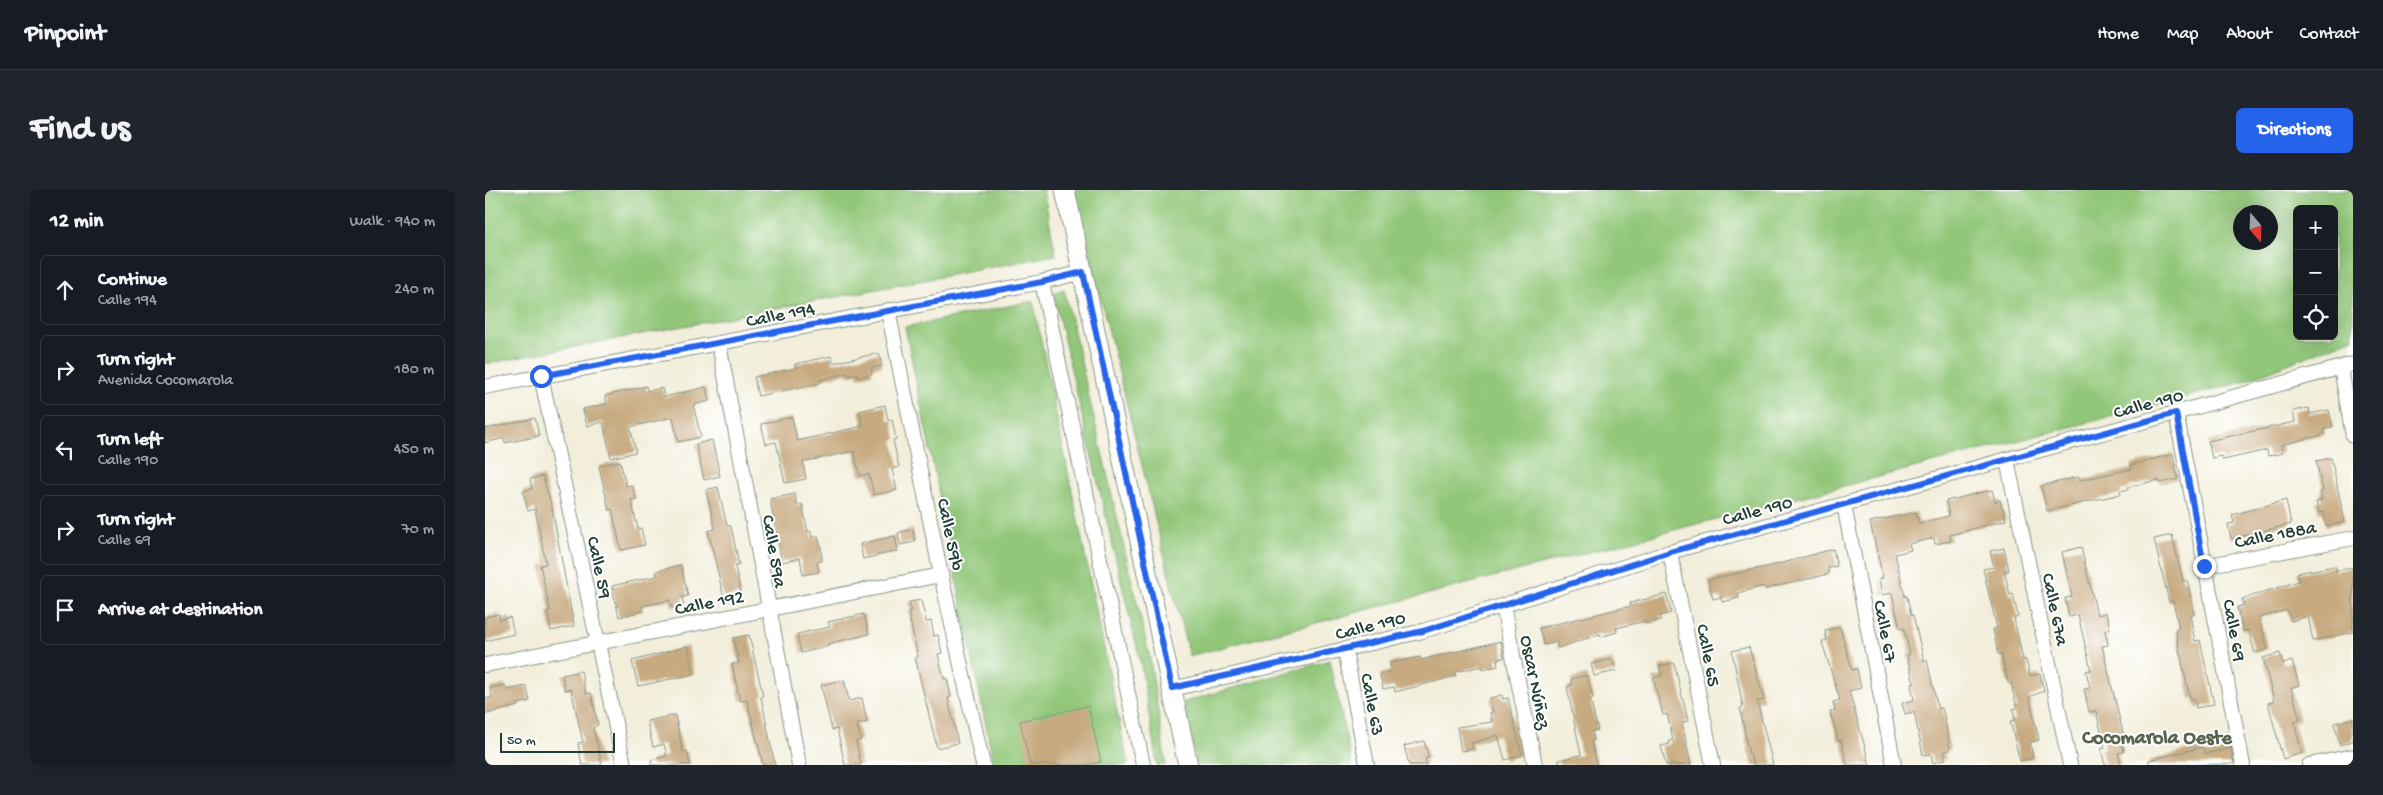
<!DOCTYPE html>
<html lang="en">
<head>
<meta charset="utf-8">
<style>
	body { margin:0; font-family:"Gochi Hand",sans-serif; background:#20242c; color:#f1f3f6 }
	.controls { position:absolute; right:15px; top:15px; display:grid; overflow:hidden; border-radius:8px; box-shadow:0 5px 20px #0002 }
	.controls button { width:45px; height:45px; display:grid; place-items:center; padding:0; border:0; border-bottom:1px solid #363941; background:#171b24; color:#f1f3f6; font:25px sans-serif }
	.compass { position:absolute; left:1748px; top:15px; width:45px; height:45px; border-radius:50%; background:#171b24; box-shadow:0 5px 20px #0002; rotate:161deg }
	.scale { position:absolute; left:15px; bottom:12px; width:115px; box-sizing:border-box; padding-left:5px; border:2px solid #1f3d34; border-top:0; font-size:14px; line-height:18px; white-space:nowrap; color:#1f3d34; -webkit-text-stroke:4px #fff; paint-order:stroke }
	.stop { position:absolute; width:15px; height:15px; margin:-11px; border:4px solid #2563eb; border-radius:50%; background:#fff }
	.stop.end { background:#2563eb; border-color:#fff; box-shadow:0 1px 5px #0008 }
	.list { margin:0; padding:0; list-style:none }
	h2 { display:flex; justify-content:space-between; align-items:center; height:65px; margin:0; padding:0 20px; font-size:21px }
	h2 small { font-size:16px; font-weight:400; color:#9ea1a6 }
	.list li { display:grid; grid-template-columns:32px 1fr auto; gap:15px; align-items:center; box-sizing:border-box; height:70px; margin:0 10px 10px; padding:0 10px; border:1px solid #363941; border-radius:8px }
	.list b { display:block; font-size:19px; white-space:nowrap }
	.list p { margin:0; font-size:16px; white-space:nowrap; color:#9ea1a6 }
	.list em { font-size:16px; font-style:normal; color:#9ea1a6 }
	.icon { flex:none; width:28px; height:28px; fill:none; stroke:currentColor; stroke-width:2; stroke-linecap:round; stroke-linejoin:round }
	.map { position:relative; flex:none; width:1868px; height:575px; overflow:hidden; border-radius:8px }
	header { display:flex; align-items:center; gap:30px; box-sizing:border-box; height:70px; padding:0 25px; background:#171b24; border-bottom:1px solid #363941 }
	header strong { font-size:24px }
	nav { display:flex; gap:28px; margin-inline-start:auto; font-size:18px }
	.intro { display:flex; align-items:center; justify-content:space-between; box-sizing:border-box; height:120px; padding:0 30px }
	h1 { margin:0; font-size:35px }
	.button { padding:12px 22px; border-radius:8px; background:#2563eb; color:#fff; font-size:18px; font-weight:700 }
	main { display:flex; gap:30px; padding:0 30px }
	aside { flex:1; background:#171b24; border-radius:8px; box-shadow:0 5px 20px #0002 }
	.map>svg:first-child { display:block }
</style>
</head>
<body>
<header>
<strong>Pinpoint</strong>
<nav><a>Home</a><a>Map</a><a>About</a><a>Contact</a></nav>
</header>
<div class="intro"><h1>Find us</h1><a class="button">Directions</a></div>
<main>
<aside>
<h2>12 min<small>Walk · 940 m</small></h2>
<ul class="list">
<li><svg class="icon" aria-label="ahead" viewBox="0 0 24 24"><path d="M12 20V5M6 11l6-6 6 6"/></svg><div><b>Continue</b><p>Calle 194</p></div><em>240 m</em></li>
<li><svg class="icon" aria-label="right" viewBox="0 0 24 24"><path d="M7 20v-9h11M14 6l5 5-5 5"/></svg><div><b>Turn right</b><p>Avenida Cocomarola</p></div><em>180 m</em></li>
<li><svg class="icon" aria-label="left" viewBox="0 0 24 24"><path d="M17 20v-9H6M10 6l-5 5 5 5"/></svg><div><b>Turn left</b><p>Calle 190</p></div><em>450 m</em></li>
<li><svg class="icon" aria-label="right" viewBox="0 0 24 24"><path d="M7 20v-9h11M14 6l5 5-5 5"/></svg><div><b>Turn right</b><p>Calle 69</p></div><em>70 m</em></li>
<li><svg class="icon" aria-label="arrive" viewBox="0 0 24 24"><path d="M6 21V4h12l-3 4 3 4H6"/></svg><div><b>Arrive at destination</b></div></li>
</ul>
</aside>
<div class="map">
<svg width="1868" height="575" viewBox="0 0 1868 575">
	<rect width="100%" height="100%" fill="#fff"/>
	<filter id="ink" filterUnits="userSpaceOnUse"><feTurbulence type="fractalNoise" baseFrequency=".02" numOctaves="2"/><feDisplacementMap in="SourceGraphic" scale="10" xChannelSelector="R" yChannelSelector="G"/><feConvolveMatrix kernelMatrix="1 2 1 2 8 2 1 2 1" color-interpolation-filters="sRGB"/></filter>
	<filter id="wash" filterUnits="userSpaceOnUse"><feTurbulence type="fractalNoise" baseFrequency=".0096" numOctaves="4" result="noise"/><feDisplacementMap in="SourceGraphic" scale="20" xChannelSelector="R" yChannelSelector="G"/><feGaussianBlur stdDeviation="1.12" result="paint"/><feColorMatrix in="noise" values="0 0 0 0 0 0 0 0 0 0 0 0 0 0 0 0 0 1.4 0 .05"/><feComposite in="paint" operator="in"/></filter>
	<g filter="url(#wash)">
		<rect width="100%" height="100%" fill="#f2eeda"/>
		<g fill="#92c779" stroke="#588256" fill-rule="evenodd">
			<path d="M0,0h558l13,65 -571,109z"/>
			<path d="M589,0h1279v148l-113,45 -1051,273zM1812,19h37v127h-37zM1756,22h30v30h-30z"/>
			<path d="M579,99l86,370 16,106h-9l-16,-100 -88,-372z"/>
			<path d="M548,111l95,464h-134l-89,-438z"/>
			<path d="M845,470l22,105h-155l-13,-63z"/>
		</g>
		<g id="blocks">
			<g fill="#c8aa81">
				<path d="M394,163l3,13 -11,2 1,6 -14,4 -1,-4 -9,2 -1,-3 -27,7v3l-62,13 -4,-19 42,-9 -1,-4 36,-8 2,7z"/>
				<path d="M161,196l1,5 15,-3 2,9 42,-10 3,14 -16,4 8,32 -23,5 -5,-25 -43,10 6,25 -25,6 -8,-36 -16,4 -4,-17 24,-5 -2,-8z"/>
				<path d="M400,215l3,15h4l4,19 -3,1 6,27 -7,2 5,21 -23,5 -5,-21 -9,2 -6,-25 -51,11 3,17 -21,4 -9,-41 -10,2 -5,-20 31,-7 5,24 66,-15 -4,-15z"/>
				<path d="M1824,218l1,6 19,-4 4,17 -9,2 1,5 -44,11 2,8 -15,3 -1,-6 -44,10 -2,-4 -9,2 -4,-17 87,-19 -2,-11z"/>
				<path d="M50,228l4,18 -34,7 -1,-5 -19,5v-14z"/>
				<path d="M227,250l8,36 -16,4 -8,-36z"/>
				<path d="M1688,264l5,25 -18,4 -1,-3 -31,7 1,2 -9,2 1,3 -74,17 -6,-25 38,-9 1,3 52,-11 -1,-4z"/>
				<path d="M1846,268l14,64 -19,4 -3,-14 -4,1 -3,-11 6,-2 -2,-8 3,-1 -7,-30z"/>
				<path d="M135,271l6,25 6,-1 4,14 -5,1 7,29 3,-1 4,17 -24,5 -9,-41 -3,1 -10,-44z"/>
				<path d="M58,286l9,32 22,118 -23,5 -4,-20h3l-10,-46 6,-1 -11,-55 -7,2 -5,-20 9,-2 -2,-10z"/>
				<path d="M233,297l9,39h4l8,39 -4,1 6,28 -17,4 -16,-67 7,-2 -9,-39z"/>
				<path d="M1507,300l3,12 5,-2 6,20 -56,15 1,6 -16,3 -1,-6 -25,6 2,6 -16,4 10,43 2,-1 4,19h2l11,46 3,-1 11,49 4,-1 3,12 5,30 -6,2 2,7 -13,4 -2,-9 -8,1 -9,-43 -9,2 -3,-11 12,-3 -3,-15 3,-1 -7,-29 3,-1 -6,-26 -4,1 -8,-36 -10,2 -3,-16 4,-1 -13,-56 46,-10 3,11 30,-7 -3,-15z"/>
				<path d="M310,304l2,11 5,-1 6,28 3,-1 1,6 6,-1 3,12 1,13 -5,1 2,10 -16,3 -3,-17 -18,4 -12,-63z"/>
				<path d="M1801,310l5,24 -60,15 -3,-15 6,-1 -2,-8z"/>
				<path d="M428,339l2,13 -15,3 -2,-12z"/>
				<path d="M1687,345l11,46 4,-1 4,18 3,16 -4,1 5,26 5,-1 14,64 -18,4 -2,-10 -4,1 -13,-60 -1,-10 3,-1 -6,-27 -4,1 -15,-63z"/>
				<path d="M410,346l3,15 -35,8 -3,-15z"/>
				<path d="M1596,357l16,68 9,-2 4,16 -5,1 3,15 -6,1 22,91 -3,1 3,14 -6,1 3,12h-16l-4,-16 4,-1 -9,-37 -7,1 -5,-23 6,-1 -4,-17 5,-1 -13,-55 -9,2 -4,-19 7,-1 -10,-45z"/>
				<path d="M1519,358l5,22 -5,1 6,24 3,-1 5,23 -4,1 9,42h3l4,16 10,-2 4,17 -15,6 10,43 -9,2 3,16 -13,3 -10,-40 5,-1 -2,-11 4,-1 -6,-25h-3l-7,-29h-3l-5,-25 4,-1 -14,-59 11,-2 -4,-16z"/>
				<path d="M1348,359l4,17 -9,2 1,6 -64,15 -1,-3 -26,7 1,5 -17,4 -1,-5 -8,2 -5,-19 71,-16z"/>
				<path d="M196,375l7,31 -6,1 2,8 -12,3 -2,-8 -28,6 1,5 -24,6 -7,-31 45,-10 -1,-5z"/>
				<path d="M1850,376l1,5 17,-4v65l-40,9 -5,-25 -17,5 -4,-11 -28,8 9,31 -13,4 -7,-23 -5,1 -6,-24 7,-2 -2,-6 57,-18 -2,-8z"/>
				<path d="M1182,404l4,19 -11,3 1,4 -15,4 -1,-3 -29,7 1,4 -16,5 -1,-3 -42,14 -1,-6 -13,3 -5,-17 92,-22 -1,-3z"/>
				<path d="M436,410l5,22 5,-1 3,15 4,-1 4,18 -4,1 6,25 3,-1 4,19 -3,1 10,45 -21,5 -22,-91h3l-10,-46h3l-2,-9z"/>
				<path d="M14,424l1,6 10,-3 4,17 -29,7v-24z"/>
				<path d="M379,424l5,20 -41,10 1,2 -28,7 -4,-19 33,-7 -2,-5z"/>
				<path d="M1355,437l12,43 5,-1 4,19 -12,3 21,74h-23l-6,-25 -3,1 -8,-29 5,-1 -2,-9 7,-2 -18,-58 5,-2 -2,-9z"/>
				<path d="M264,445l14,61 -2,1 14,68h-12l-16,-65 -7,1 -8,-37 7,-1 -6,-25z"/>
				<path d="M1016,451l3,17 -7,1 1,7 -15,3 -1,-3 -27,6 1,4 -61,16 -1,-5 -11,2 -3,-15 11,-3 -1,-8 30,-6 1,3z"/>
				<path d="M203,456l6,28 -56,12 -6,-25z"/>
				<path d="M1264,457l15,53 -7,1 16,64h-20l-3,-11 -1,1 -9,-47 3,-1 -11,-56z"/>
				<path d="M1795,463l3,11 9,-3 7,24 -8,3 9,32 -6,2 8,31 -19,6 -15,-56 6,-2 -11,-43z"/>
				<path d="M1127,469l4,12 -22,5 -3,-12z"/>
				<path d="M1189,473l14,58 -6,2 9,42h-25l-5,-19 9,-2 -1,-3 4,-1 -6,-26 -4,1 -10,-37 9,-2 -3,-10z"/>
				<path d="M96,481l5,23 5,-1 7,32 -5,2 9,38h-20l-4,-22 5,-1 -12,-53 -6,1 -3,-15z"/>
				<path d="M1102,485l6,23 -3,1 8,31 -6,1 2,9 -3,1 6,24h-38v-5l22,-5 -14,-68 5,-2 -1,-6z"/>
				<path d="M359,490l5,21 13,-3 5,24 -10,2 4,16 -5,1 5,24h-16l-8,-36 -5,1 -11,-45z"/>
				<path d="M20,495l2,5 19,-4 4,15 -12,3v2l-33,8v-15l7,-2 -2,-9z"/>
				<path d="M1017,505l1,4 5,-1 14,57 -17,5 -7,-25 -26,8 1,6 -12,2 -4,-24 35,-5 -2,-9 3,-1 -3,-14z"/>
				<path d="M603,516l13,56 -15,3h-56l-10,-44z"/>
				<path d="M190,525l8,37 4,-1 3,14h-39v-5l16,-4 -3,-12 -11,3 -6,-26z"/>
				<path d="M1868,528v23l-13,4 -6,-22z"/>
				<path d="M939,551l5,17h-4l2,7h-18l-5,-19z"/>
				<path d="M1718,557l2,7 26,-6 3,16 -85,1v-5z"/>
			</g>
		</g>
	</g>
	<g filter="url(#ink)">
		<use href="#blocks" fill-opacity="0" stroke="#889687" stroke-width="1"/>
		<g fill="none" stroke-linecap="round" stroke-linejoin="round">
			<defs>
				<g id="street">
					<path d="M557,92l101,483"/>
					<path d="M403,120l53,265 42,190"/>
					<path d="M234,154l80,421"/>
					<path d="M1856,178l12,68"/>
					<path d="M56,186l83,389"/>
					<path d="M0,197l557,-105 41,-10"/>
					<path d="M1691,223l67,352"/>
					<path d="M1522,270l63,305"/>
					<path d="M1359,315l50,260"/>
					<path d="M1185,362l43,213"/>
					<path d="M1719,376l149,-28"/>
					<path d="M1018,416l32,159"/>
					<path d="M860,460l22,115"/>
					<path d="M0,475l456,-90"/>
					<path d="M687,499l251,-58 247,-79 683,-188"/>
					<path d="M1824,575l44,-9"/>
				</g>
				<path id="secondary" d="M580,0l123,575"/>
			</defs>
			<use href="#street" stroke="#889687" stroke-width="16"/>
			<use href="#secondary" stroke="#889687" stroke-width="21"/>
			<use href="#street" stroke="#fff" stroke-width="14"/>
			<use href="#secondary" stroke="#fff" stroke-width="19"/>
		</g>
	</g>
	<g fill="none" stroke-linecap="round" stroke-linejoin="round" filter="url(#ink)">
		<path stroke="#2563eb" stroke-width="6" d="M56,186l501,-94 41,-10 89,416 251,-57 247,-79 506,-139 28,153"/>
	</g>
	<g text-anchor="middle" stroke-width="4" stroke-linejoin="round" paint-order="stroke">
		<g font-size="19" fill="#1f3d34" stroke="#fff">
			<text transform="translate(295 123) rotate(-11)" y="7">Calle 194</text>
			<text transform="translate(1663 212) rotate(-15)" y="7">Calle 190</text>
			<text transform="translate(1272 319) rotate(-15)" y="7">Calle 190</text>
			<text transform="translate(1790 343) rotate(-11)" y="7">Calle 188a</text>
			<text transform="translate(467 344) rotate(78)" y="7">Calle 59b</text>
			<text transform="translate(291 361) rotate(80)" y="7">Calle 59a</text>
			<text transform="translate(116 377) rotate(78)" y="7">Calle 59</text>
			<text transform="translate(224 411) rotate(-11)" y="7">Calle 192</text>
			<text transform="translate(1572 419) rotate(78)" y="7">Calle 67a</text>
			<text transform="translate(885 434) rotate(-14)" y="7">Calle 190</text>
			<text transform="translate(1751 440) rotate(79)" y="7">Calle 69</text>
			<text transform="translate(1402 441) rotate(79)" y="7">Calle 67</text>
			<text transform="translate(1225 465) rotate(79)" y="7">Calle 65</text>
			<text transform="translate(1052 492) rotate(79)" y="7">Oscar Núñez</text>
			<text transform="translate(889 514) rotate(79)" y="7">Calle 63</text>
		</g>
		<g font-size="20" font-weight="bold" fill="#5a634f" stroke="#fff">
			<text x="1672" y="553">Cocomarola Oeste</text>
		</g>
	</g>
</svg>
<div class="controls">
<button>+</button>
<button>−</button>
<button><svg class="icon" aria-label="locate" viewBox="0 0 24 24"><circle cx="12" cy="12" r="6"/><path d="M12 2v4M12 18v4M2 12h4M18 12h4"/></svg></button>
</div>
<svg class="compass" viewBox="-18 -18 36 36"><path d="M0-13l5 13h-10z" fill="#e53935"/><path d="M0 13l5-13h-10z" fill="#9ea1a6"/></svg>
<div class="scale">50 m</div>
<div class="stop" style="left:56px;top:186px"></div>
<div class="stop end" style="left:1719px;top:376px"></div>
</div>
</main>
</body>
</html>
